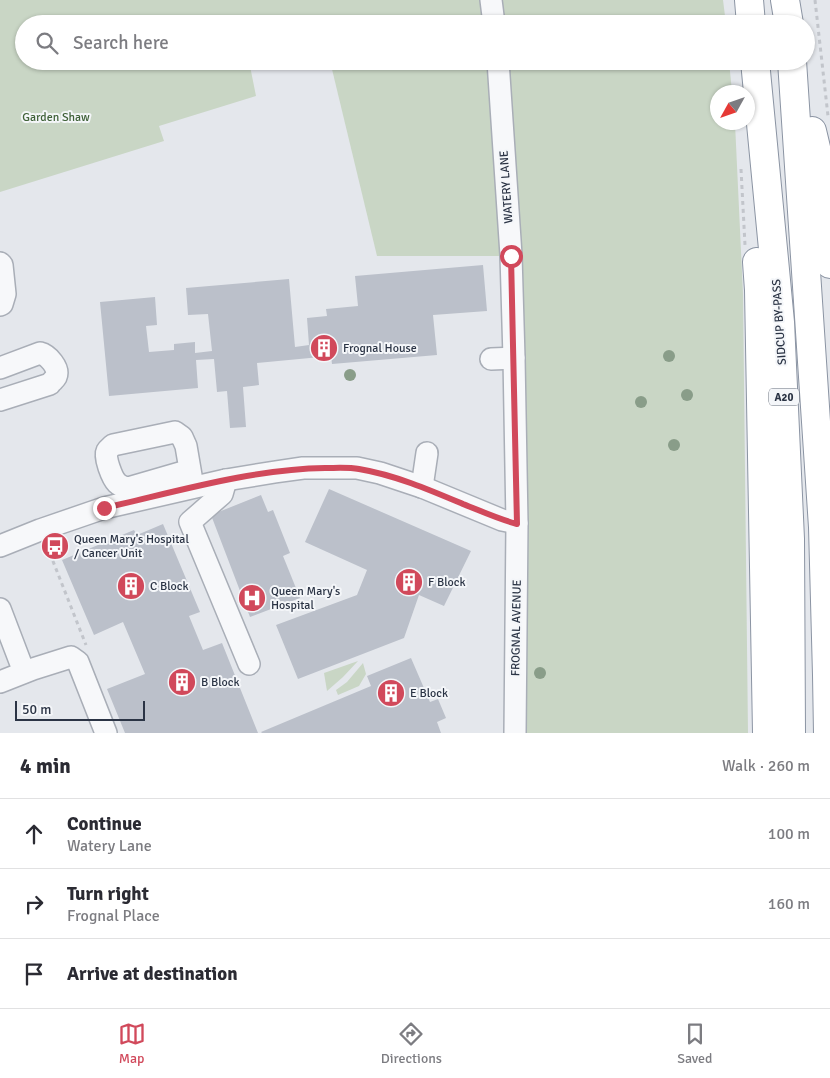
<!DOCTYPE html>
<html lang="en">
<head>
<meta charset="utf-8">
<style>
	body { margin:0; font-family:Signika,sans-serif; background:#f2f2f3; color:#2b2b33 }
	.compass { position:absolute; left:710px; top:85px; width:45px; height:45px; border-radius:50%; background:#fff; box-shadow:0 1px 4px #0004; rotate:230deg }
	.scale { position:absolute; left:15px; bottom:12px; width:130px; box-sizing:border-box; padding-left:5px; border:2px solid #2b3445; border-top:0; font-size:14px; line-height:18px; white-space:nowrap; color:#2b3445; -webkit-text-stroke:4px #f4f6f9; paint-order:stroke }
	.stop { position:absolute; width:15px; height:15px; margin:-11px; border:4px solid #d1495b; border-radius:50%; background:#fff }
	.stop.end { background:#d1495b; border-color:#fff; box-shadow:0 1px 5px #0008 }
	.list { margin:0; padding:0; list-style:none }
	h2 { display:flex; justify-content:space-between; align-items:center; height:65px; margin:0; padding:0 20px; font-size:21px }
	h2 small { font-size:16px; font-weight:400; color:#7c7c81 }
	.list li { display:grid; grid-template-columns:32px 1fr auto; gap:15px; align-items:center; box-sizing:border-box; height:70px; padding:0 20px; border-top:1px solid #e1e1e2 }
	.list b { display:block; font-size:19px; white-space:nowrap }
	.list p { margin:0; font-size:16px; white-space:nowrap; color:#7c7c81 }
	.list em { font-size:16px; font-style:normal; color:#7c7c81 }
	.icon { flex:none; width:28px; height:28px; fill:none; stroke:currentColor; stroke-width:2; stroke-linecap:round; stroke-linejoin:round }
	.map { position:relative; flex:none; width:830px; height:733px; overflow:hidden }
	.search { position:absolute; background:#fff; box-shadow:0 1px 4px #0004; left:15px; right:15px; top:15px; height:55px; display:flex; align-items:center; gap:12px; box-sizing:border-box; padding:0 18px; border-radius:28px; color:#7c7c81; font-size:19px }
	.sheet { height:275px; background:#fff }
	nav { display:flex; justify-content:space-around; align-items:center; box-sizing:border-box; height:70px; border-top:1px solid #e1e1e2; background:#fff; font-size:14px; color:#7c7c81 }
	nav a { display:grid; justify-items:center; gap:2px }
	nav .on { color:#d1495b }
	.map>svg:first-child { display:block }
</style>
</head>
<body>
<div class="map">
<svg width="830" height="733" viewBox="0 0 830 733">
	<rect width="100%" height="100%" fill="#e4e7ec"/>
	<g fill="#c9d6c5">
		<path d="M0,0h484l2,24h-165l-1,-6 -19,6h-277v37h225l7,35 -97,30 5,15 -164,51z"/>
		<path d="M499,0h224l3,24h-224z"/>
		<path d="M330,61h160l10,195h-123z"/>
		<path d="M505,61h224l3,31h-14v30l17,1 8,171 5,439h-232z"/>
		<path d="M358,661l-15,16 -16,14 -3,-18z"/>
		<path d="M363,663l3,11 -7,12 -21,9 -2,-5 11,-8z"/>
	</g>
	<g fill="#bbc0ca">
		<path d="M483,265l4,46 -54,4 4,40 -105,9 -1,-8 -74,7 2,22 -16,2 3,40 -16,1 -3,-37 -10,1 -3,-33 -18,1 2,28 -89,8 -9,-94 55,-5 2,28 -11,1 3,26 25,-2v-6l21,-2v11l17,-2 -4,-37 -20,1 -2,-27 103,-9 6,68 14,-2 -2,-27 20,-2 -1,-7 32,-3 -3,-30z"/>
		<path d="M329,489l142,62 -27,55 -25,-11 -15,43 -106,41 -22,-54 81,-30 10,-25 -62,-28z"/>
		<path d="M261,495l7,17 5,-2 17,43 -7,3 17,42 -50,19 -39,-102z"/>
		<path d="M163,524l37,88 -11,4 14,34 19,-7 36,90h-133l-18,-44 38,-15 -22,-52 -29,13 -32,-75 72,-30 3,5z"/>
		<path d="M411,658l19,44 8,-3 8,19 -9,4 4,11h-179l-1,-1 110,-46 -4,-10z"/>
	</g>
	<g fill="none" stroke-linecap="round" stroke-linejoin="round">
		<defs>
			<g id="minor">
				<path d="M491,0l3,24"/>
				<path d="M498,61l13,194 3,103 3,165 -2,210"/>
				<path d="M0,263l2,2 3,29 -3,10 -2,1"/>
				<path d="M491,359l23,-1"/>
				<path d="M0,368l40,-15c8,2 20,15 16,24 -1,2 -5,5 -6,7l-50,16"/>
				<path d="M190,470l-62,18c-5,-1 -8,-2 -11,-5 -5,-5 -13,-26 -10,-32 1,-2 4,-4 6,-6l62,-13 7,5 4,9 7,41"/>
				<path d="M226,480l-4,14 -32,28 59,142"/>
				<path d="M422,487l5,-34"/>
				<path d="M0,546l40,-16 64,-22 122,-28 49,-8 28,-4h54l23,5 42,14 80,33 15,3"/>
				<path d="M0,609l24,63"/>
				<path d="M0,682l33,-13 38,-12 7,5 28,71"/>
			</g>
			<g id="highway">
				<path d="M749,0l2,24"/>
				<path d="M785,0l4,24"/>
				<path d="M755,61l25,261 10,217 1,194"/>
				<path d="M792,61l31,466 4,148 1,58"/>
				<path d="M812,131l5,21 13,112"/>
				<path d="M757,262l2,28 8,443"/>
			</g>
		</defs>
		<use href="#minor" stroke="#a9aeb7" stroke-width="24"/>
		<use href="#highway" stroke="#8b94a3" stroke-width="30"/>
		<g stroke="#c2c5cb" stroke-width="3" stroke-dasharray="4 4" stroke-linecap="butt">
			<path d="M815,0l13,116"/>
			<path d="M741,169l4,76"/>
			<path d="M47,546l39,99"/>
		</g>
		<use href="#minor" stroke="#f7f8fa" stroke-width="21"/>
		<use href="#highway" stroke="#fff" stroke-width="28"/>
	</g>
	<g fill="#899d89">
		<circle cx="669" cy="356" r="6"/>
		<circle cx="350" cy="375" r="6"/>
		<circle cx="687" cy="395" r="6"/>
		<circle cx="641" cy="402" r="6"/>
		<circle cx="674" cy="445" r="6"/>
		<circle cx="540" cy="673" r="6"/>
	</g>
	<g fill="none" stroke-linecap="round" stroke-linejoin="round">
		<path stroke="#d1495b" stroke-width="6" d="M104,508c71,-16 148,-39 221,-40 11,0 23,-1 34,1 36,6 71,21 104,35 18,7 35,15 54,20l-6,-268"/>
	</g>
	<defs>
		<symbol id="building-disc" viewBox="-11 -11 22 22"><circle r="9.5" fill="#d1495b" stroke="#f4f6f9"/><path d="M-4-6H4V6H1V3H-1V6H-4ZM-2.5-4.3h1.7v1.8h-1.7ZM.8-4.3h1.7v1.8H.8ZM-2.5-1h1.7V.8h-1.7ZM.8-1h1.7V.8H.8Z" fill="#fff"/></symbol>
		<symbol id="bus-disc" viewBox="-11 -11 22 22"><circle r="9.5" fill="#d1495b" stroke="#f4f6f9"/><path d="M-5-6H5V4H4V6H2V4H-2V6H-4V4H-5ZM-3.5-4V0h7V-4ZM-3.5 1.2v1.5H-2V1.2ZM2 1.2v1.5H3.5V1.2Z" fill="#fff"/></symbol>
		<symbol id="hospital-disc" viewBox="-11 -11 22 22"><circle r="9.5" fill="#d1495b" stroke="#f4f6f9"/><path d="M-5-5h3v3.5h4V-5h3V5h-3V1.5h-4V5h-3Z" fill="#fff"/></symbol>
	</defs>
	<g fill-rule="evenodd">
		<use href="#building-disc" x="308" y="332" width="32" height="32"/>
		<use href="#bus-disc" x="39" y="530" width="32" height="32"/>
		<use href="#building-disc" x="393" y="566" width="32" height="32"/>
		<use href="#building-disc" x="115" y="570" width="32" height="32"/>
		<use href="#hospital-disc" x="236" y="582" width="32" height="32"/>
		<use href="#building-disc" x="166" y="666" width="32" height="32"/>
		<use href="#building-disc" x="375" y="677" width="32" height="32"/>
	</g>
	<g text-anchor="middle" stroke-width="4" stroke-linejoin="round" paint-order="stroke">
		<rect fill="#f4f6f9" stroke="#676e7b" stroke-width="1" x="769" y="388.5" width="30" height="17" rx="4"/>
		<g font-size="11" font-weight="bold" fill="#2b3445">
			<text x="784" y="401">A20</text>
		</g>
		<g font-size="12" fill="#3f6138" stroke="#f4f6f9">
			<text x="56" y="121">Garden Shaw</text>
		</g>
		<g font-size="12" fill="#2b3445" stroke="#f4f6f9">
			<text transform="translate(506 187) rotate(-94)" y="4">WATERY LANE</text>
			<text transform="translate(779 322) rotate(-94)" y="4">SIDCUP BY-PASS</text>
			<text transform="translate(516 628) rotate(-89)" y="4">FROGNAL AVENUE</text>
		</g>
		<g font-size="12" fill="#2b3445" stroke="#f4f6f9" text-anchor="start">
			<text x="343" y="352">Frognal House</text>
			<text x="74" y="543">Queen Mary's Hospital<tspan x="74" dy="14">/ Cancer Unit</tspan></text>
			<text x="428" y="586">F Block</text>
			<text x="150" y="590">C Block</text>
			<text x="271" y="595">Queen Mary's<tspan x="271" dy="14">Hospital</tspan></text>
			<text x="201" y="686">B Block</text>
			<text x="410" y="697">E Block</text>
		</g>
	</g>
</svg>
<svg class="compass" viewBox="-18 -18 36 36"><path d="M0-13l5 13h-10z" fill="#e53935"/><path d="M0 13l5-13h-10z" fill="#7c7c81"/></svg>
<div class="scale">50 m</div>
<div class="stop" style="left:511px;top:256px"></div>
<div class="stop end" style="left:104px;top:508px"></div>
<div class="search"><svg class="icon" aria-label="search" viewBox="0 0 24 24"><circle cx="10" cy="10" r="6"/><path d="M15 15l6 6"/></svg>Search here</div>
</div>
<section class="sheet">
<h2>4 min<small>Walk · 260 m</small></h2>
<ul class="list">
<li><svg class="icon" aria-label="ahead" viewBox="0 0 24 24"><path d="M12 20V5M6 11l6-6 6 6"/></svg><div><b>Continue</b><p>Watery Lane</p></div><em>100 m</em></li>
<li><svg class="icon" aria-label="right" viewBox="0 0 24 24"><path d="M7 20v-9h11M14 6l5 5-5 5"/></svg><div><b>Turn right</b><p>Frognal Place</p></div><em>160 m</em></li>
<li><svg class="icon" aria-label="arrive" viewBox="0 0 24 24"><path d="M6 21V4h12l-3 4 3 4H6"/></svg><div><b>Arrive at destination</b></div></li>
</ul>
</section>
<nav>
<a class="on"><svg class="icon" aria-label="map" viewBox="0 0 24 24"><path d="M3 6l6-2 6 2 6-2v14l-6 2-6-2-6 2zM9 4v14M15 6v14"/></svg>Map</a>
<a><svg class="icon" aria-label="directions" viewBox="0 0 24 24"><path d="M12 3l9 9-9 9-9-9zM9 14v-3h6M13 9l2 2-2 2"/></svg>Directions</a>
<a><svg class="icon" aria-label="saved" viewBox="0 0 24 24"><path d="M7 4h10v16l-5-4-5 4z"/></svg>Saved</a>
</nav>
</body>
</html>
